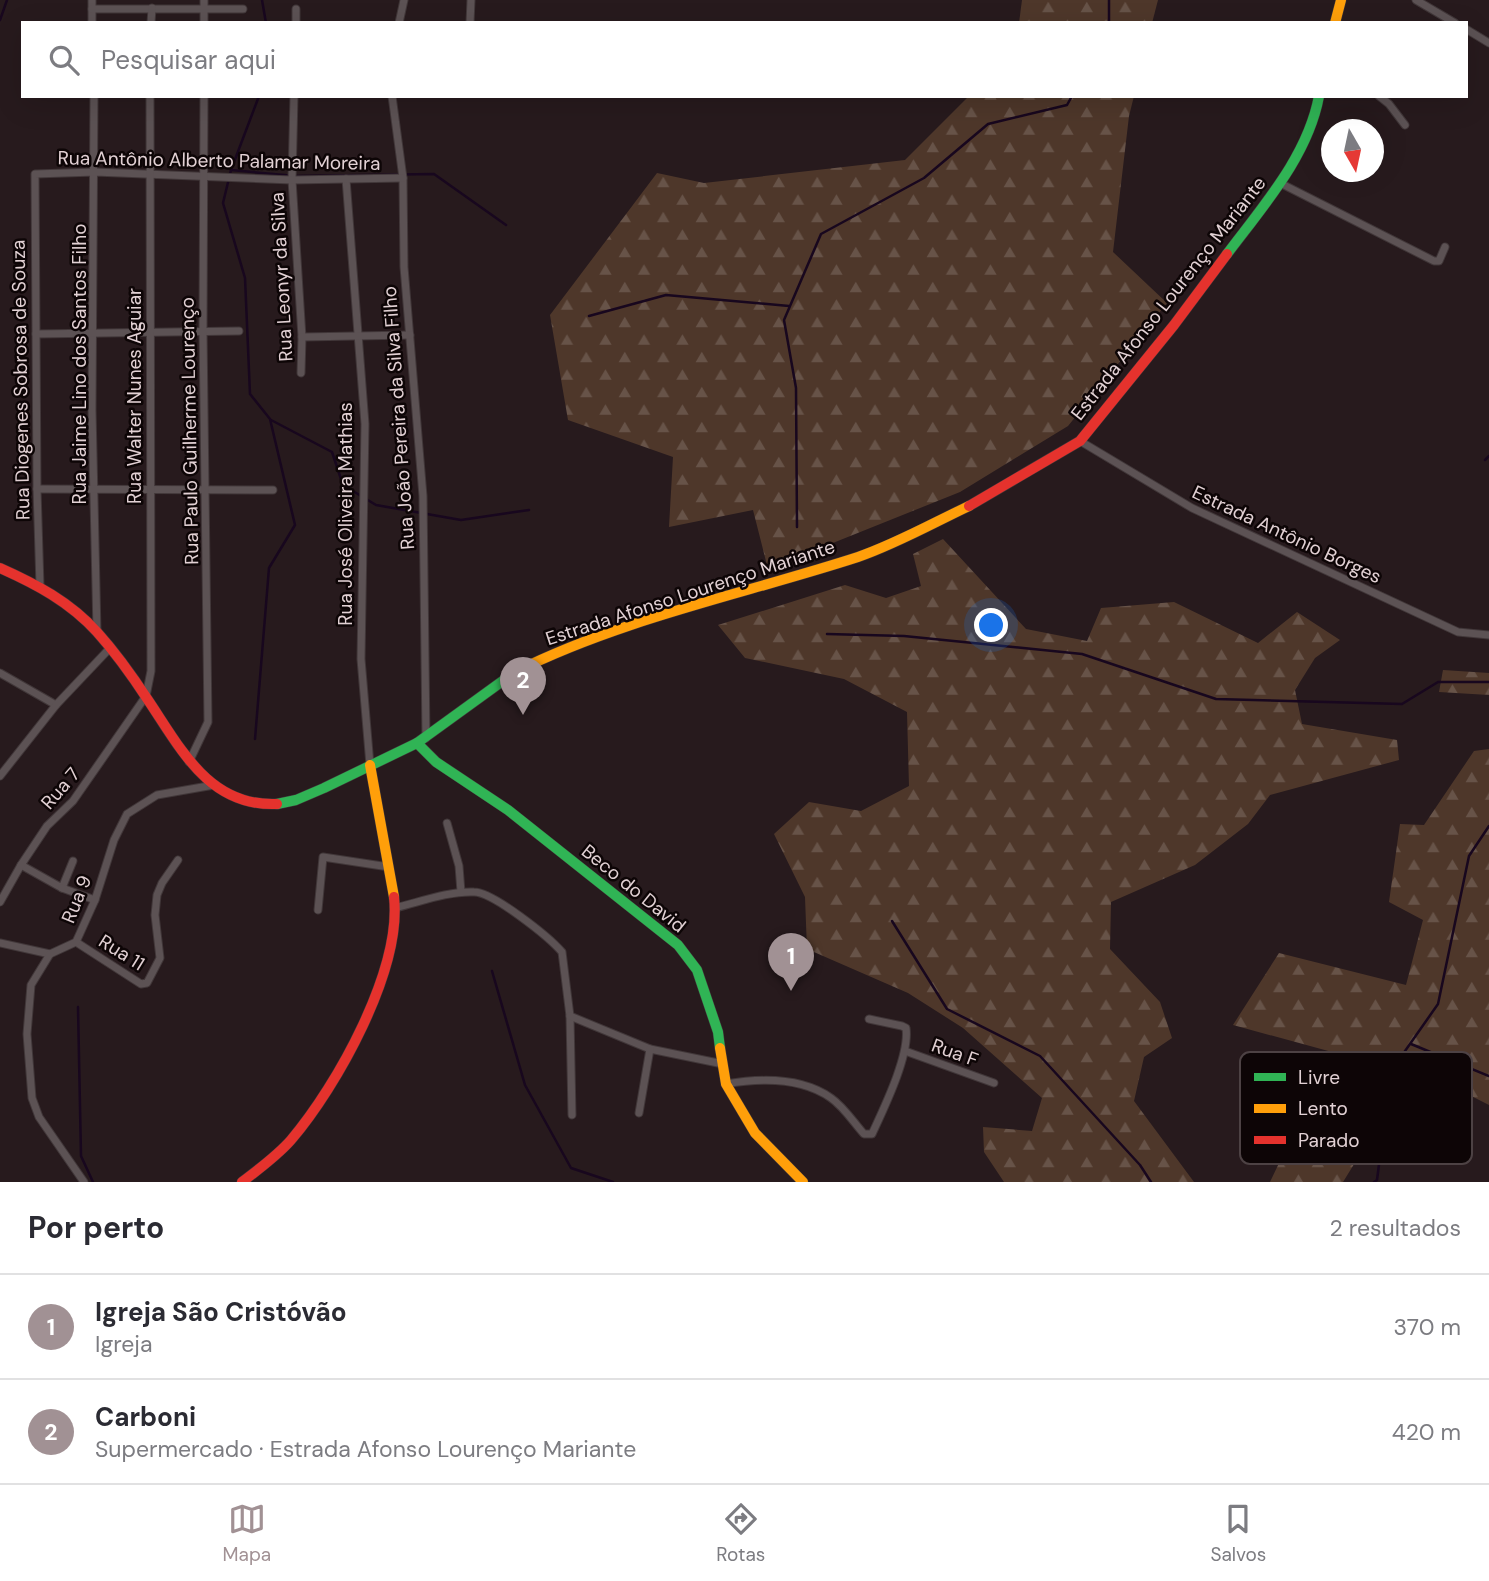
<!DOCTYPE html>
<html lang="pt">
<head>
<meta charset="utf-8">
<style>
	body { margin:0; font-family:"DM Sans",sans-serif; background:#f7f7f7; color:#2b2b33 }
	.compass { position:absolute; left:1321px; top:119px; width:63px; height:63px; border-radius:50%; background:#fff; box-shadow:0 7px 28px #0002; rotate:171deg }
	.you { position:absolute; left:992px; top:626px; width:24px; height:24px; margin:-18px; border:5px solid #fff; border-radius:50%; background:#1a73e8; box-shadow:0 0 0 10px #1a73e833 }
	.badge { display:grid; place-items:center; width:46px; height:46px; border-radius:50%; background:#a19194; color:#fff; font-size:23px; font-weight:700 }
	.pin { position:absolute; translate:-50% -58px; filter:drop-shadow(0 2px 4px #0008) }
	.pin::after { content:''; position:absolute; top:37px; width:24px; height:21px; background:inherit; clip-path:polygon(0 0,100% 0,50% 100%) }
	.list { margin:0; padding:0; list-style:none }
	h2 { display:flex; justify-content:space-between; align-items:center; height:91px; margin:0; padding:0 28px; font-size:30px }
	h2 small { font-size:23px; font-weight:400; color:#7c7c81 }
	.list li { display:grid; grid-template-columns:46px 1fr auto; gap:21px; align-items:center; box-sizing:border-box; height:105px; padding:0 28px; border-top:2px solid #e1e1e2 }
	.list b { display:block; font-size:26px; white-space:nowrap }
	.list p { margin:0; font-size:23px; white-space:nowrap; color:#7c7c81 }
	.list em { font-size:23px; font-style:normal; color:#7c7c81 }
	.icon { flex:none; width:38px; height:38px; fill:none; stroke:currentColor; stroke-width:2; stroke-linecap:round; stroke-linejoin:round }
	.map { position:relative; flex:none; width:1489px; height:1182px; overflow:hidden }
	.search { position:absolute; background:#fff; box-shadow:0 7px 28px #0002; left:21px; right:21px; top:21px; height:77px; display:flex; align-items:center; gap:18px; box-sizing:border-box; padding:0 24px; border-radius:0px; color:#7c7c81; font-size:26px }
	.sheet { height:301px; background:#fff }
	nav { display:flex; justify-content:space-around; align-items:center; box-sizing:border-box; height:98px; border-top:2px solid #e1e1e2; background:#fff; font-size:19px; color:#7c7c81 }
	nav a { display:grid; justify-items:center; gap:4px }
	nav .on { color:#a19194 }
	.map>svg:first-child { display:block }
</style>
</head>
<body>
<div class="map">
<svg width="1489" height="1182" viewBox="0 0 1489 1182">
	<defs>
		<pattern id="forest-firs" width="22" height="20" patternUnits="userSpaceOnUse" patternTransform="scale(1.75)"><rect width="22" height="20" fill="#4e372a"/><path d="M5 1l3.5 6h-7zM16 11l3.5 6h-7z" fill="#675348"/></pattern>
	</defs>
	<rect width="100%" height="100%" fill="#271a1d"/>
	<g fill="url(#forest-firs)">
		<path d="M1022,0h136l-6,23h-133z"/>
		<path d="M969,96h165l-5,20 -16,136 54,51 -99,123 -108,66 -192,77 -15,-59 -84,17 4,-70 -105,-37 -18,-105 107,-142 47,10 201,-23z"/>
		<path d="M943,539l83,90 61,12 14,-33 73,-6 84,41 39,-31 43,28 -25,18 -20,32 7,34 95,16 2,20 -129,35 -22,29 -53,41 -84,37 -1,47 50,53 12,36 -28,19 -10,44 60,81h-190l-20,-30 -1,-25 49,4 10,-33 -79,-70 -55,-35 -101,-44 -2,-52 -31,-63 35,-32 52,9 48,-25 -2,-74 -63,-33 -99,-21 -27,-33 127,-40 41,13 35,-12 -8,-32z"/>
		<path d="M1443,670l46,3v22l-50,-3z"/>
		<path d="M1489,749v356l-75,-38 -71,115h-73l62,-130 -99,-27 46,-72 127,32 17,-65 -34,-18 11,-78 24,1 50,-74z"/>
	</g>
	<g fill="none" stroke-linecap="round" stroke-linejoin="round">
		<g stroke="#18071e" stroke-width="2.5">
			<path d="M262,0l4,23"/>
			<path d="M0,20l7,-20"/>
			<path d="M1109,23v-23"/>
			<path d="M231,170l64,6 139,-2 72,51"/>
			<path d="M589,316l77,-21 123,11"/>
			<path d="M271,420l61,32 11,33 33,20 85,15 68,-10"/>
			<path d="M1485,460l4,-4"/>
			<path d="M797,527l-1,-139 -12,-68 37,-86 103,-56 64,-54 79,-19 5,-9"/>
			<path d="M827,634l77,2 178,18 134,45 186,5 36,-22h51"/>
			<path d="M255,739l14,-171 26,-43 -25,-106 -20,-25 -5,-116 -22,-75 8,-33 28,-74"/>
			<path d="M892,921l55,88 93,47 100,109 11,17"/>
			<path d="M492,971l33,114 46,83 42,14"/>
			<path d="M78,1007l3,149 12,26"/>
			<path d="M1411,1044l78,32"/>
			<path d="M1374,1182l3,-2 14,-109 47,-67 31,-148 20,-30"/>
		</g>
		<defs>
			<g id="street">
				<path d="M92,0v23"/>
				<path d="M1416,0l39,23"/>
				<path d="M92,9h151"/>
				<path d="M151,23l1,-15"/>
				<path d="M204,23v-23"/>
				<path d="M296,23v-14"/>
				<path d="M399,23l5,-23"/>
				<path d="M470,23l1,-23"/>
				<path d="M1466,29l23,14"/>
				<path d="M94,96l-2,314 5,222"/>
				<path d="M294,96l-2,84 10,157 -1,36"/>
				<path d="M392,96l11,82 1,89 19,229 3,242"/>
				<path d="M1379,96l10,8 16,21"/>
				<path d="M346,179l19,245 -4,235 9,106"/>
				<path d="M1280,183l154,78h5l6,-14"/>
				<path d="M36,334l203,-3"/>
				<path d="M302,337l108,-2"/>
				<path d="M1080,441l112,67 266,124 31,3"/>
				<path d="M37,489l236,1"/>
				<path d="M40,586l-3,-97 -2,-315 60,-2 197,8 111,-2"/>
				<path d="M0,673l56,32"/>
				<path d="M189,762l19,-40 -5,-391 1,-235"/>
				<path d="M0,776l56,-71 54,-57"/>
				<path d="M447,823l12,43 2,26"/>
				<path d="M21,865l41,23 11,-27"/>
				<path d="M62,888l33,12"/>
				<path d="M0,902l21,-37 26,-39 26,-25 73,-105 5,-25 -1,-575"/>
				<path d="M395,908c25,-6 53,-17 79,-16 19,0 75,45 88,60l8,64 2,99"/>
				<path d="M318,910l5,-53 66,10"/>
				<path d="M76,942l65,42 6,-1 13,-25 -5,-43 2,-20 5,-12 16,-23"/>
				<path d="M0,943l50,11"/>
				<path d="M570,1016l80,33 73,15"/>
				<path d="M905,1051l89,32"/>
				<path d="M726,1084c35,-6 75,-7 105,14 13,9 23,25 33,36h8c12,-26 38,-79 34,-106l-4,-2 -33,-7"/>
				<path d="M639,1113l11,-64"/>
				<path d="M84,1182l-45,-65 -7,-19 -5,-64 4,-49 19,-31 26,-12 19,-42 19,-60 13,-26 30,-19 57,-10"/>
			</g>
			<g id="fast">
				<path d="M1227,254c36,-48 81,-98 92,-158"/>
				<path d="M417,743l19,19 72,48 170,135 19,25 21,62 2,16"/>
				<path d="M277,804l19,-4 28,-12 93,-45 98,-71"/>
			</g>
			<g id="slow">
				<path d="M1335,23l6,-23"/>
				<path d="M515,672c108,-54 229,-78 343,-115 38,-13 75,-34 111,-51"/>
				<path d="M370,765l24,132"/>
				<path d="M720,1048l6,36 29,49 48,49"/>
			</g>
			<g id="jam">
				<path d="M969,506l111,-65 94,-116 53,-71"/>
				<path d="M0,568c36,16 70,34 97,64 18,20 36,45 51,68 33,49 61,107 129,104"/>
				<path d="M242,1182c17,-13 35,-26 49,-42 46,-54 111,-170 103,-243"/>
			</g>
		</defs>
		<use href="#street" stroke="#413739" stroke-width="9"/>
		<use href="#fast" stroke="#413739" stroke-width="11"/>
		<use href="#slow" stroke="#413739" stroke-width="11"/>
		<use href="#jam" stroke="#413739" stroke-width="11"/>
		<use href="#street" stroke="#5c5254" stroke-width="7"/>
		<use href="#fast" stroke="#30b455" stroke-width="10"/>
		<use href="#slow" stroke="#ff9f0a" stroke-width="10"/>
		<use href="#jam" stroke="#e5322d" stroke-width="10"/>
	</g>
	<g text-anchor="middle" stroke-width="5" stroke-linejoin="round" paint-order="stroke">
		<g font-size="19" fill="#e2d1d4" stroke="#0d0506">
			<text transform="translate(219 160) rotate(1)" y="7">Rua Antônio Alberto Palamar Moreira</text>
			<text transform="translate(281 277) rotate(-93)" y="7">Rua Leonyr da Silva</text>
			<text transform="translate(1168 298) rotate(-52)" y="7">Estrada Afonso Lourenço Mariante</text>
			<text transform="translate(79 364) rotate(-90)" y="7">Rua Jaime Lino dos Santos Filho</text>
			<text transform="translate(20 380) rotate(-91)" y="7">Rua Diogenes Sobrosa de Souza</text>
			<text transform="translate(134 396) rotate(-90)" y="7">Rua Walter Nunes Aguiar</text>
			<text transform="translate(398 418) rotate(-94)" y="7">Rua João Pereira da Silva Filho</text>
			<text transform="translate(189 431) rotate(-91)" y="7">Rua Paulo Guilherme Lourenço</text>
			<text transform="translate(345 514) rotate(-90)" y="7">Rua José Oliveira Mathias</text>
			<text transform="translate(1287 534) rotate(25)" y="7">Estrada Antônio Borges</text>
			<text transform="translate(690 592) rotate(-18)" y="7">Estrada Afonso Lourenço Mariante</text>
			<text transform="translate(60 788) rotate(-49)" y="7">Rua 7</text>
			<text transform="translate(634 888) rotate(39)" y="7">Beco do David</text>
			<text transform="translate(76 899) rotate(-68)" y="7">Rua 9</text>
			<text transform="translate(122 952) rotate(32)" y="7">Rua 11</text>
			<text transform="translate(955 1052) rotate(20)" y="7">Rua F</text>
		</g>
	</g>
	<rect x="1240" y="1052" width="232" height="112" rx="10" fill="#0d0506" stroke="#4d4244" stroke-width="2"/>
	<rect x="1254" y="1073" width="32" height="8" fill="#30b455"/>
	<rect x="1254" y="1104" width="32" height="9" fill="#ff9f0a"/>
	<rect x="1254" y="1136" width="32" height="8" fill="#e5322d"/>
	<g font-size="19" fill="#e2d1d4">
		<text x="1298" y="1084">Livre</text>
		<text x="1298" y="1115">Lento</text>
		<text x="1298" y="1147">Parado</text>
	</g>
</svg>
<svg class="compass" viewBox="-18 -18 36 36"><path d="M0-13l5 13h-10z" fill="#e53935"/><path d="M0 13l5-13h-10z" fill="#7c7c81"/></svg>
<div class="you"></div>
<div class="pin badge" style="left:791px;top:991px">1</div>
<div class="pin badge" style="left:523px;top:715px">2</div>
<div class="search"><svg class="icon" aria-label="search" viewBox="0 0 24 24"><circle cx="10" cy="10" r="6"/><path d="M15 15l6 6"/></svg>Pesquisar aqui</div>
</div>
<section class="sheet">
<h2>Por perto<small>2 resultados</small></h2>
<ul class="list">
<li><span class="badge">1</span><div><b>Igreja São Cristóvão</b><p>Igreja</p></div><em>370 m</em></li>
<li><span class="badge">2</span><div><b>Carboni</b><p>Supermercado · Estrada Afonso Lourenço Mariante</p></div><em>420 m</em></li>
</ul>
</section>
<nav>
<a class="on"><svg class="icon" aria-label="map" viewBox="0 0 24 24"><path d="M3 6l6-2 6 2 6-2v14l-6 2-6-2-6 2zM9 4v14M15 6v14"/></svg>Mapa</a>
<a><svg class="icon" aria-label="directions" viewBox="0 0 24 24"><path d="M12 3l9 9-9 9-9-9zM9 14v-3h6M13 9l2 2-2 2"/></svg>Rotas</a>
<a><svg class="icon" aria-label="saved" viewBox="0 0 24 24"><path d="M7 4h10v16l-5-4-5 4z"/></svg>Salvos</a>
</nav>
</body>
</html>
